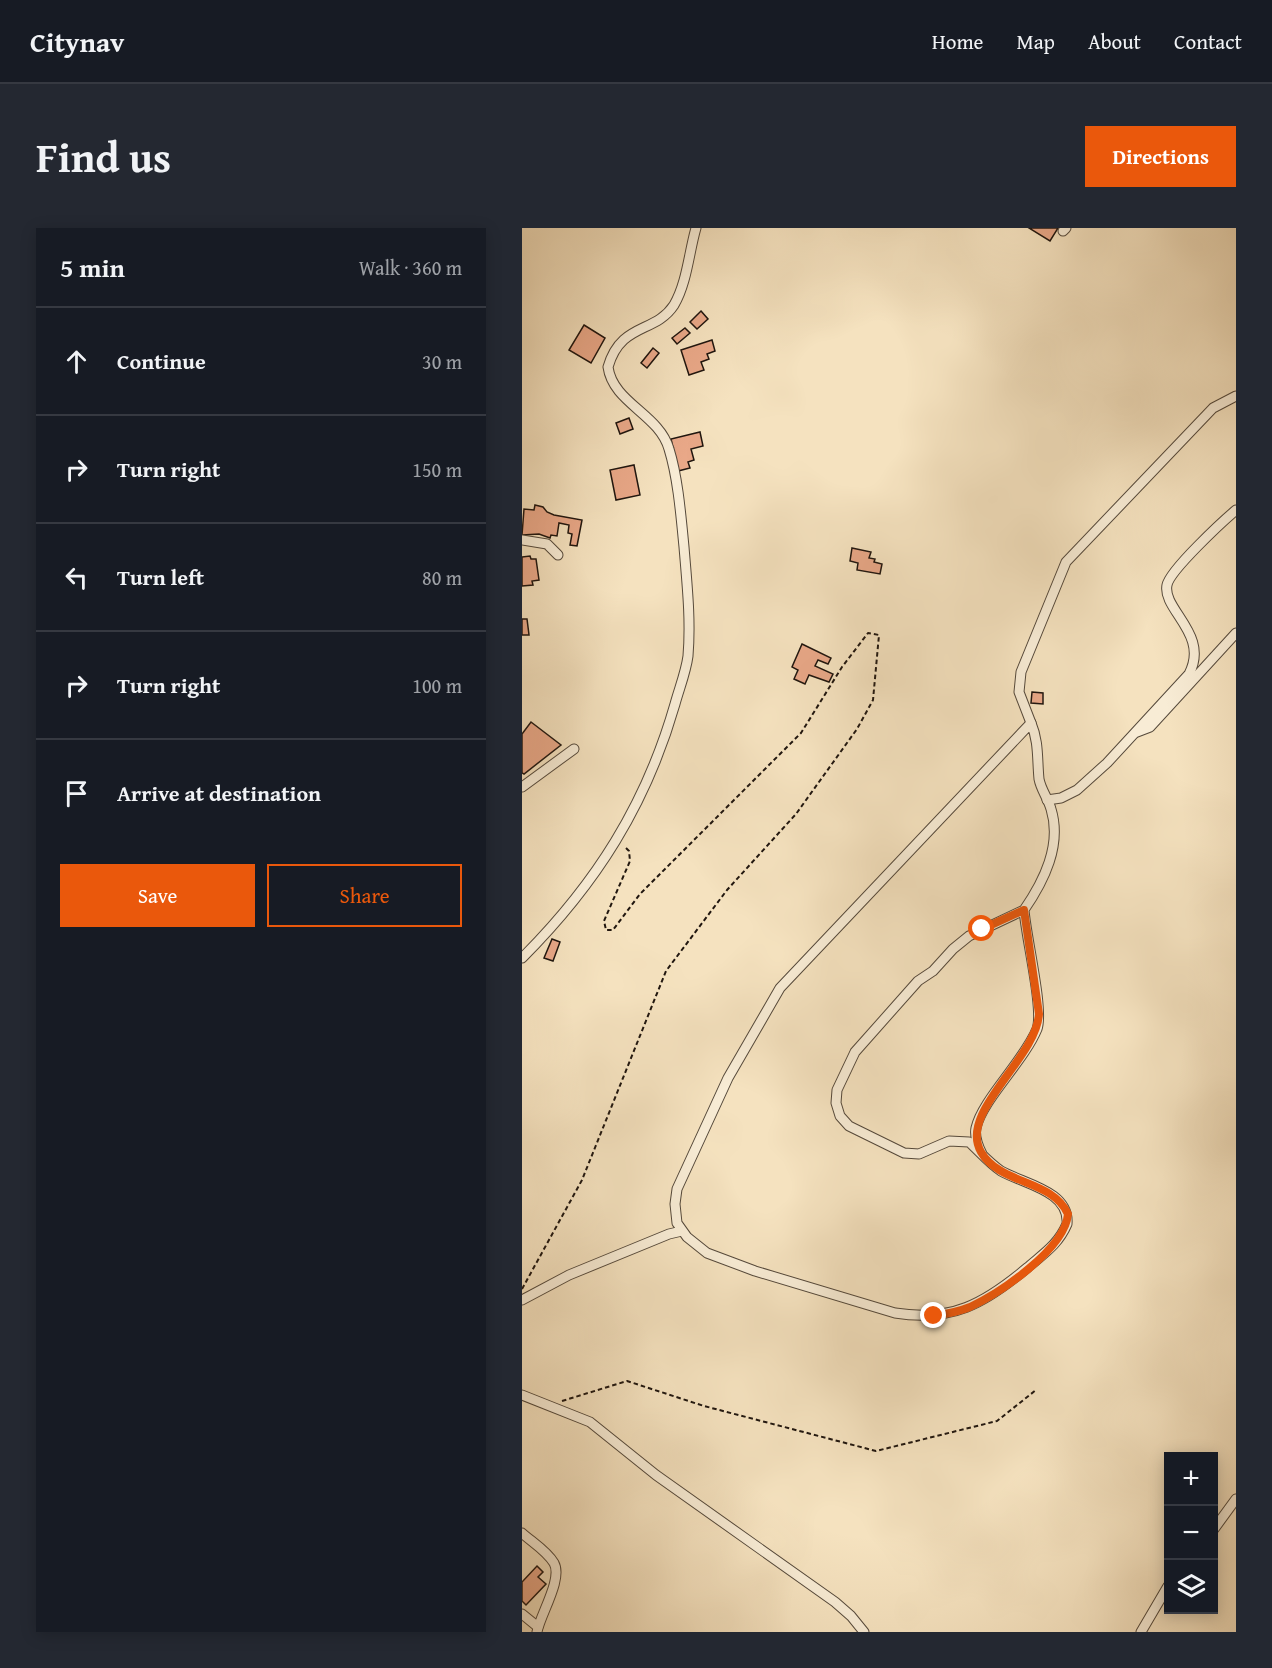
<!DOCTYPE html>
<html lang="en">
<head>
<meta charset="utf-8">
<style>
	body { margin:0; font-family:"Gentium Book Plus",serif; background:#242831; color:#f1f3f6 }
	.controls { position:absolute; right:18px; bottom:18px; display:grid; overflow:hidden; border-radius:0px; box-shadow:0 3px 15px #0003 }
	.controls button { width:54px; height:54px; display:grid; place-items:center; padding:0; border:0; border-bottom:2px solid #363941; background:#171b24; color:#f1f3f6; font:30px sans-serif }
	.stop { position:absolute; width:18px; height:18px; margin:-14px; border:4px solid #ea580c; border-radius:50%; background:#fff }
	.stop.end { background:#ea580c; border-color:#fff; box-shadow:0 2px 6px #0008 }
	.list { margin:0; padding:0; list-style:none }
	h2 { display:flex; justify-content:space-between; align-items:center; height:78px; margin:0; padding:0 24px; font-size:26px }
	h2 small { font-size:20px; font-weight:400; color:#9ea1a6 }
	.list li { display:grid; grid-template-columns:39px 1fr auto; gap:18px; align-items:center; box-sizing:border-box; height:108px; padding:0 24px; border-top:2px solid #363941 }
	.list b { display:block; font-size:22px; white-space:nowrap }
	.list em { font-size:20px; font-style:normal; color:#9ea1a6 }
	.actions { display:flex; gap:12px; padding:18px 24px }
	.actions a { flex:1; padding:14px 0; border:2px solid #ea580c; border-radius:0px; text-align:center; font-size:21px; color:#ea580c }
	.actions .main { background:#ea580c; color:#fff }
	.icon { flex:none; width:33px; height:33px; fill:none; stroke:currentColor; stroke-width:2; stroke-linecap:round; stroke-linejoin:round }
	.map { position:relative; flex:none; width:714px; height:1404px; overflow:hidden; border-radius:0px }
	header { display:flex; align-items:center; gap:36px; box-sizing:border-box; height:84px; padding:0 30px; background:#171b24; border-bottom:2px solid #363941 }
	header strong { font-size:28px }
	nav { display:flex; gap:33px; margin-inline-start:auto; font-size:21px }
	.intro { display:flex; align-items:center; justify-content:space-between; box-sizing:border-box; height:144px; padding:0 36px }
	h1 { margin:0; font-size:42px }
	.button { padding:15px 27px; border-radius:0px; background:#ea580c; color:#fff; font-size:21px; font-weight:700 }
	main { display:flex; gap:36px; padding:0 36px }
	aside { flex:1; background:#171b24; border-radius:0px; box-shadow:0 3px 15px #0003 }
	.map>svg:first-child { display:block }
</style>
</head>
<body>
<header>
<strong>Citynav</strong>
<nav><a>Home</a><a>Map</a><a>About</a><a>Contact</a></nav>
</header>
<div class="intro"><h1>Find us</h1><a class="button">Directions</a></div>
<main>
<aside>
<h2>5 min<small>Walk · 360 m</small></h2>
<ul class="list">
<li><svg class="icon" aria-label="ahead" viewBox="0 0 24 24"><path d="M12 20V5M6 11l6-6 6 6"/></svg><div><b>Continue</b></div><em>30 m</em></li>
<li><svg class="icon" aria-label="right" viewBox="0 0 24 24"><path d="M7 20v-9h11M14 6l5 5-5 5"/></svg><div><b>Turn right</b></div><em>150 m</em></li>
<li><svg class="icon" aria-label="left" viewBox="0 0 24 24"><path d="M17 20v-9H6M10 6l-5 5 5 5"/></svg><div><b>Turn left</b></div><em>80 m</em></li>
<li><svg class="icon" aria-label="right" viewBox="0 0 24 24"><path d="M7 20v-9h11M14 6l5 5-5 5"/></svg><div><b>Turn right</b></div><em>100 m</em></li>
<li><svg class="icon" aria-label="arrive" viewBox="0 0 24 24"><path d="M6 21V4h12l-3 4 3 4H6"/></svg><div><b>Arrive at destination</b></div></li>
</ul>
<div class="actions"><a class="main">Save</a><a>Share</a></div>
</aside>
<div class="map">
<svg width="714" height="1404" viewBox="0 0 714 1404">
	<rect width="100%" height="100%" fill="#f5e2bf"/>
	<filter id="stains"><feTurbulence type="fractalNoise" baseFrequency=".00333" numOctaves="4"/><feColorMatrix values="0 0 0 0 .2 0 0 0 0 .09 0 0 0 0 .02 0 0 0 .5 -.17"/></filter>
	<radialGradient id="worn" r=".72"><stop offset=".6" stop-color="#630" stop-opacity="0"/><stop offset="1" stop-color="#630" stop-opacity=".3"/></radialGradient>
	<g fill="#e9a888" stroke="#20160f" stroke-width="1.5">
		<path d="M507,0h29l-8,13z"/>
		<path d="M179,83l7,8 -11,10 -7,-7z"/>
		<path d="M62,97l21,13 -14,25 -22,-13z"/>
		<path d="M163,100l5,5 -13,11 -5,-6z"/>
		<path d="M190,112l3,11 -8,3 2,5 -8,3 3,8 -15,5 -8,-25z"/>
		<path d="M131,120l6,5 -12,15 -6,-5z"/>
		<path d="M107,190l4,11 -13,5 -4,-11z"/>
		<path d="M178,204l3,14 -12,3 3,11 -6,2 2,6 -12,3 -7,-32z"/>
		<path d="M112,237l6,30 -24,5 -6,-30z"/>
		<path d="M13,277l8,2 4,5 7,3 28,5 -5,26 -7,-1 2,-11 -4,-1 1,-8 -10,-2 -2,13 -6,-1 -1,3 -11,-4 -17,1 2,-26 10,1z"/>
		<path d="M330,320l19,4 -2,6 6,1 -1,3 8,2 -2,10 -23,-4 1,-7 -8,-2z"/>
		<path d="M8,328l1,3h5l3,21 -7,1 1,4 -11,1v-29z"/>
		<path d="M0,391h5l2,16h-7z"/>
		<path d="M280,416l29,14 -3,6 -10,-4 -3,6 18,8 -4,8 -20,-7 -4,9 -11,-5 4,-9 -6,-3z"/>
		<path d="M510,464l11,1v11l-12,-1z"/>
		<path d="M9,494l30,23 -37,29 -2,-1v-39z"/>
		<path d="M30,711l8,3 -7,19 -9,-3z"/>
		<path d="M15,1338l6,6 -5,5 8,7 -20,21 -4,-4v-19z"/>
	</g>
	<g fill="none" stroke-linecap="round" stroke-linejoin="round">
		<defs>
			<g id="street">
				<path d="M541,3l3,-3"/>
				<path d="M0,312l25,4 11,11"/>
				<path d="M509,495l-12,-31 2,-20 45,-110 147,-154 23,-12"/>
				<path d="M615,504l13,-5 86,-94"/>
				<path d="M0,559l52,-38"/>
				<path d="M525,572l14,-2 16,-8 30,-27 82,-89c21,-40 -27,-64 -22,-89 3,-15 56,-64 69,-75"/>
				<path d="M0,730c74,-74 124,-153 153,-254 4,-15 11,-32 13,-48 3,-36 -1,-72 -4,-109 -3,-31 -6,-69 -15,-98 -10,-35 -56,-46 -61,-82 13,-45 47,-33 66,-62 13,-22 15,-53 22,-77"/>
				<path d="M460,926c-4,-8 -8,-17 -6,-26 6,-28 48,-67 61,-99 7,-19 -11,-92 -13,-119l-55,26 -16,13 -20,22 -15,10 -63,71 -18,38 -1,13 4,13 9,10 55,27 15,1 30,-13 20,1c11,10 20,21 32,29 23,13 69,20 66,53 -9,21 -24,30 -40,44 -43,36 -75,54 -132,45l-140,-42 -48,-18 -20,-16 -10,-14 -2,-19 2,-15 51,-111 52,-90 251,-265c8,19 6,36 8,56 2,11 9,19 12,30 11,36 -7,72 -27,101"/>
				<path d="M0,1072l47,-25 100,-41 13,-3"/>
				<path d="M0,1167l68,27 66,53 179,127 16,14 13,16"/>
				<path d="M692,1301l22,-30"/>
				<path d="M0,1305c10,9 25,18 32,30 9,16 -14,52 -17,69"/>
				<path d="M0,1386l16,13"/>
				<path d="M619,1404l27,-46"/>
			</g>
		</defs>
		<use href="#street" stroke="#55493b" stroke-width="11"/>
		<g stroke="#20160f" stroke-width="2" stroke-dasharray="4.5 3" stroke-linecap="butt">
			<path d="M0,1061l60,-109 84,-209 61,-81 69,-76 61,-85 16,-29 6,-65 -11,-2 -26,34 -41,66 -161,161 -27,36h-7l-2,-9 26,-60 -1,-10 -5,-5"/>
			<path d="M40,1173l65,-20 77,25 172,45 121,-30 39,-31"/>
		</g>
		<use href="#street" stroke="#f8ecd5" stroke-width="9"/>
	</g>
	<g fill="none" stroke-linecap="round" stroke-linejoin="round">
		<path stroke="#ea580c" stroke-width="8" d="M412,1088c12,-2 24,-4 36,-9 30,-14 95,-58 98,-93 -16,-35 -68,-29 -87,-62 -23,-40 55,-93 58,-138l-15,-104 -42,19"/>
	</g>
	<rect width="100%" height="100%" filter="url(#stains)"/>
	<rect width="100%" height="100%" fill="url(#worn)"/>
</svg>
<div class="controls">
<button>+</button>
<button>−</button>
<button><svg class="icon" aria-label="layers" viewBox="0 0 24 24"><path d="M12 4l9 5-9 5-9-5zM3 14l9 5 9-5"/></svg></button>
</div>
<div class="stop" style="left:460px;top:701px"></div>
<div class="stop end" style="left:412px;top:1088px"></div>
</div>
</main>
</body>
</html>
